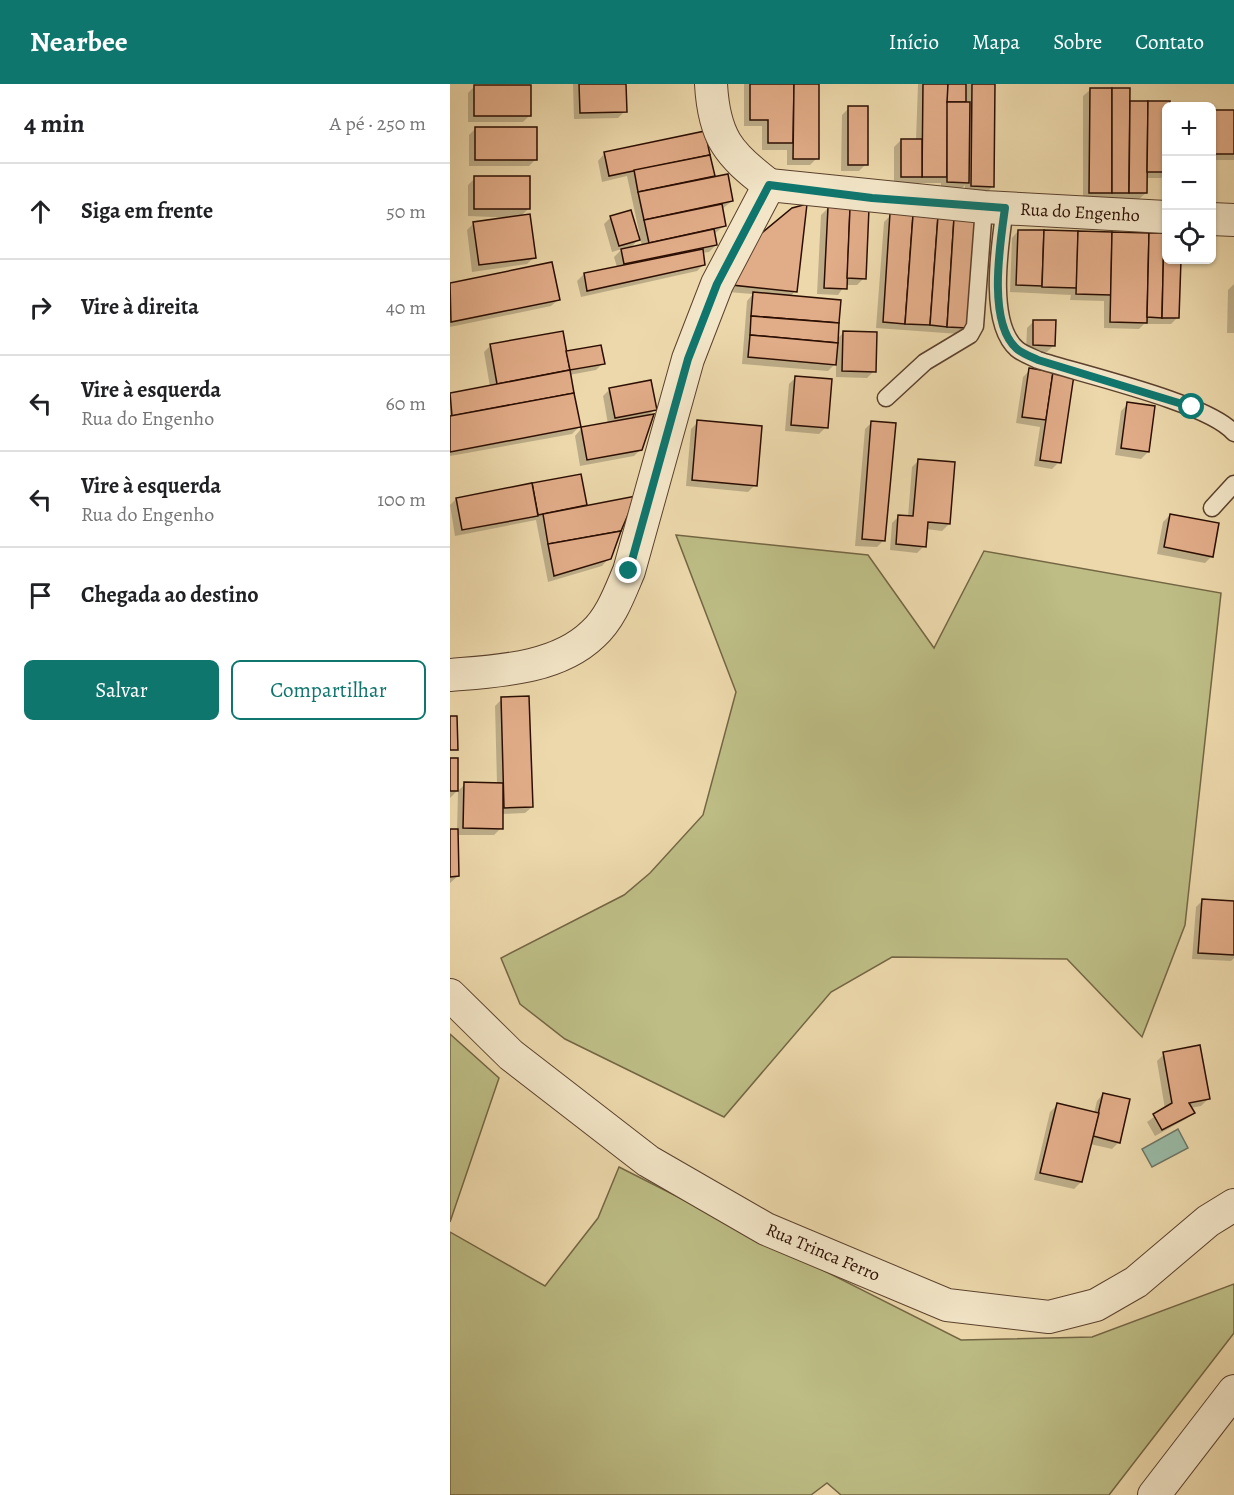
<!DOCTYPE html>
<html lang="pt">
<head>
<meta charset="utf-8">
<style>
	body { margin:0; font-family:Alegreya,serif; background:#f6f6f6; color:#202124 }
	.controls { position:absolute; right:18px; top:18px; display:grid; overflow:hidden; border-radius:9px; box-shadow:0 2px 4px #0004 }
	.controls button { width:54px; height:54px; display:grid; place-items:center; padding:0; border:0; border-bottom:2px solid #e0e0e0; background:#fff; color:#202124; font:30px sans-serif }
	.stop { position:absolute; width:18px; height:18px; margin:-14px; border:4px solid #0f766e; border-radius:50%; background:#fff }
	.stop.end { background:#0f766e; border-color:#fff; box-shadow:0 2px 6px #0008 }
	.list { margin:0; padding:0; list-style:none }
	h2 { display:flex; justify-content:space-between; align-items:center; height:78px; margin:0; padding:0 24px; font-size:26px }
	h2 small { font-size:20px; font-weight:400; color:#757577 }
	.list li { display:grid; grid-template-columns:39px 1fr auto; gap:18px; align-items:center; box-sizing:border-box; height:96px; padding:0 24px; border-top:2px solid #e0e0e0 }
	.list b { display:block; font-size:22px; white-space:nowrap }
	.list p { margin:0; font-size:20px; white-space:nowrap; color:#757577 }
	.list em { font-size:20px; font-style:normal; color:#757577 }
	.actions { display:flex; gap:12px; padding:18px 24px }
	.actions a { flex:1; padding:14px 0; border:2px solid #0f766e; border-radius:9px; text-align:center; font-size:21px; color:#0f766e }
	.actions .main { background:#0f766e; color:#fff }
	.icon { flex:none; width:33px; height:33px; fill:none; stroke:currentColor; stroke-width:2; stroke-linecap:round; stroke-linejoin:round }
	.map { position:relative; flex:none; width:784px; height:1411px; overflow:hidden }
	header { display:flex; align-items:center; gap:36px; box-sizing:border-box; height:84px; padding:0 30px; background:#0f766e; color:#fff }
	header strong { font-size:28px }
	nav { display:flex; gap:33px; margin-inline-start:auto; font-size:21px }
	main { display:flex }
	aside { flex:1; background:#fff }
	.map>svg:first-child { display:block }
</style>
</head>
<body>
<header>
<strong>Nearbee</strong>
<nav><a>Início</a><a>Mapa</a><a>Sobre</a><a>Contato</a></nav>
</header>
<main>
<aside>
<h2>4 min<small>A pé · 250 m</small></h2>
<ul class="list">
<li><svg class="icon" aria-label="ahead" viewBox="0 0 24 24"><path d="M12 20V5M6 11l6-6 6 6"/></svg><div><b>Siga em frente</b></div><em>50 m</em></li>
<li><svg class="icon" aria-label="right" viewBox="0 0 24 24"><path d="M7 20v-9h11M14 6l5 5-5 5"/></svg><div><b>Vire à direita</b></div><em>40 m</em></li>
<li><svg class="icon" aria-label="left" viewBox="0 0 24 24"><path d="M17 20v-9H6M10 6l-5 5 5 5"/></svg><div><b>Vire à esquerda</b><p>Rua do Engenho</p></div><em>60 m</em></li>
<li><svg class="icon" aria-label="left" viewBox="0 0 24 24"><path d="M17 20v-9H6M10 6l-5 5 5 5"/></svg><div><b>Vire à esquerda</b><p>Rua do Engenho</p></div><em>100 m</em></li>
<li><svg class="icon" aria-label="arrive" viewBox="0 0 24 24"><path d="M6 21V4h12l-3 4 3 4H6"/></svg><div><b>Chegada ao destino</b></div></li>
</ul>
<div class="actions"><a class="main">Salvar</a><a>Compartilhar</a></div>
</aside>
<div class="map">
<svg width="784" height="1411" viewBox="0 0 784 1411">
	<rect width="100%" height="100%" fill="#ecd8ab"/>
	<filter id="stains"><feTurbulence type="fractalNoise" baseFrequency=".00333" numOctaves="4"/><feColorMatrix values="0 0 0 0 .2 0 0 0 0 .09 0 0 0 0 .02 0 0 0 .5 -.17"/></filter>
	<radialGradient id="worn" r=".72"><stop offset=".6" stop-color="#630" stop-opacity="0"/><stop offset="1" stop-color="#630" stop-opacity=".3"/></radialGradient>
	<g fill="#bdbd85" stroke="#746644" stroke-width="1.5">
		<path d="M226,451l192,20 66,93 50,-97 237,42 -36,332 -43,112 -75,-78 -175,-2 -61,35 -107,125 -159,-78 -45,-35 -19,-46 123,-63 26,-22 53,-58 33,-123z"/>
		<path d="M0,950l49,44 -49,144z"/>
		<path d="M169,1083l342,173 131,-3 142,-53v49l-125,162h-268l-14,-12 -16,12h-361v-263l95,54 53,-68z"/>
	</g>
	<path fill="#99baa6" stroke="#6d7564" stroke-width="1.5" d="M728,1045l10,19 -36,19 -10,-18z"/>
	<g fill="#0003" fill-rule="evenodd">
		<path d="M123,0h52v27l-7,7 -44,1z"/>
		<path d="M294,0h74l-1,74 -7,7h-23v-15h-25v-24h-18z"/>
		<path d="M468,0h75v102l-7,7 -21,-1v-7l-4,4h-20v-6h-47v-36l7,-7h15z"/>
		<path d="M25,2l55,29 -7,7h-55v-29z"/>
		<path d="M640,6l38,12 41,1 -3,70 -5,5h-15v15l-7,6h-56v-103z"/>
		<path d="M399,24l17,56 -7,7h-18l1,-56z"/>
		<path d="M762,28h22v48h-21l-1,20z"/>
		<path d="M26,44l60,31 -7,7h-60v-31z"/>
		<path d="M254,49l10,45 18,23 -10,8 2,17 -10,8 2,11 -7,7 -7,1 2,11 -7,7 -116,26 -4,-16 7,-7 33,-7 -3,-10 8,-8 -10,3 -8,-28 7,-7 29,19 -13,-60 -25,6 -4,-21 6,-7zM190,154l2,8 -13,3z"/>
		<path d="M25,94l53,31 -8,8 14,40 -7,7 -55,8 -5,-42 7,-7 40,-5 -46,-2v-31z"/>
		<path d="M378,124l36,70 -7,7h-12l-7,10 -21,-1 4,-79z"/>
		<path d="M441,131l75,112 -7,7 -83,-6 8,-106z"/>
		<path d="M568,147l148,4v25h14l-2,57 -7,7h-27l-5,5 -35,-1v-27l-34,-1 1,-5 -61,-3 2,-54z"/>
		<path d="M301,161l44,46 -5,6 47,42 6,-6 31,38 -7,7 -31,-1v-14l-8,8 -86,-7 5,-63 6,-7 -26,-2z"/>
		<path d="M101,180l7,36 -7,6 -101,21v-42z"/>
		<path d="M784,200v49h-7l1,-43z"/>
		<path d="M584,237l20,24 -7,7 -21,-1 1,-23z"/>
		<path d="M41,261l74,8 38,10 -7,7 -27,5 10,52 -7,7 -122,22v-62l40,-7 -6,-35z"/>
		<path d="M580,286l42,6 -13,86 -7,7 -18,-3 6,-39 -24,-4 7,-46z"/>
		<path d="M346,293l30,50 -7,7 -34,-3 4,-47z"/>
		<path d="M160,305l45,20 -7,7 -7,33 -7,7 -54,10 -5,-30 6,-7 27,-5 -5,-28z"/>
		<path d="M678,320l20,48 -7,7 -26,-4 6,-44z"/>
		<path d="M248,338l57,63 -7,7 -62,-6 5,-57z"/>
		<path d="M422,338l12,118 -7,7 -22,-1 10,-117z"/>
		<path d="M469,376l30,64 -7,7 -16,-2 -2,17 -7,7 -27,-3 2,-27 7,-7 9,1 4,-50z"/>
		<path d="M130,392l6,31 23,51 -7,8 -54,16 -12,-62 -81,16 -5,-31 6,-6z"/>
		<path d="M720,431l42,41 -7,7 -48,-9 6,-32z"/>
		<path d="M52,615l30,108 -7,6 -24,1v14l-7,7h-38l2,41 -8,7v-52h7l1,-40 7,-7h32l-2,-78z"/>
		<path d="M0,676l7,31 -7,7z"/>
		<path d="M753,816l31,2v56l-3,3 -39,-2 4,-52z"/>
		<path d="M714,970l44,45 -7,7 -11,2 3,5 -7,6 -31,17 -8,-14 18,-13 -8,-48z"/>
		<path d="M653,1010l16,48 -7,7 -22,-5 -9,38 -7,7 -40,-9 16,-68 7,-7 37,8 3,-12z"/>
	</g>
	<g fill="#e1ac88" stroke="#2b0e02" stroke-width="1.5">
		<path d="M129,0h47l1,28 -47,1z"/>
		<path d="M300,0h44l-1,59h-25v-23h-18z"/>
		<path d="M344,0h25v75h-26z"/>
		<path d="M473,0h25l-1,93h-25z"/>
		<path d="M498,0h18v18h-19z"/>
		<path d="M522,0h23l-1,103 -23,-1z"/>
		<rect x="24" y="1" width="57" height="31"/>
		<path d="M640,4h22v105h-23z"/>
		<path d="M662,4h18l-1,105h-17z"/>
		<path d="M680,17h18l-1,92h-18z"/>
		<path d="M698,17h22v5h-4v66h-19z"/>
		<path d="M497,18h23l-1,81 -22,-1z"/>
		<rect x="398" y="22" width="20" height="59"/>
		<rect x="762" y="26" width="2" height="70"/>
		<rect x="764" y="26" width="20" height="44"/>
		<rect x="25" y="43" width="62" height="33"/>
		<path d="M255,47l5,24 -101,21 -5,-24z"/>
		<rect x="451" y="55" width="21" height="38"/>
		<path d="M260,71l5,21 -77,16 -4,-22z"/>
		<path d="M278,90l5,27 -89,19 -6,-28z"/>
		<rect x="24" y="92" width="56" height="33"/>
		<path d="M272,120l4,22 -77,17 -5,-23z"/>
		<path d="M357,120l-10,88 -65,-7 26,-49 34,-28z"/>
		<path d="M378,123l22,1 -3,81 -23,-1z"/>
		<path d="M400,124h19l-3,71 -19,-1z"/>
		<path d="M181,126l9,30 -21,6 -9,-30z"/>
		<path d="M440,129l23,2 -8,109 -22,-2z"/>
		<path d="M80,130l6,44 -57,7 -6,-43z"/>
		<path d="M463,131l25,1 -8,109 -25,-1z"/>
		<path d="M488,132l16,2 -7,109 -17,-2z"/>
		<path d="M504,134l21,1 -7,109 -21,-1z"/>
		<path d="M264,145l3,16 -93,19 -3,-15z"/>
		<path d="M568,146h26l-2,56 -26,-1z"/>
		<path d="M594,146l34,1 -1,57 -35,-1z"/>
		<path d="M628,147l34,1 -1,63 -35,-1z"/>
		<path d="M662,148l37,1 -2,90 -37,-1z"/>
		<path d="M699,149h15l-2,85 -15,-1z"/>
		<path d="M714,149h2v27h15l-2,58h-17z"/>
		<path d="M253,165l2,16 -118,26 -3,-18z"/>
		<path d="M102,178l8,38 -109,22 -1,-39z"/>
		<path d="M303,208l88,8 -2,23 -88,-7z"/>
		<path d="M301,232l88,7 -1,20 -88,-8z"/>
		<path d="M583,236h23l-1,26 -22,-1z"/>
		<path d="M113,247l7,39 -73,14 -7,-40z"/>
		<path d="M393,247l34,1 -1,40 -34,-1z"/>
		<path d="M300,251l88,8 -2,22 -88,-8z"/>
		<path d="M151,261l4,19 -35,6 -4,-19z"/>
		<path d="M579,284l24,4 -7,48 -24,-3z"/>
		<path d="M120,286l4,23 -122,23 -2,-23z"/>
		<path d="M603,288l21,3 -13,88 -21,-3z"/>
		<path d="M345,292l37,3 -4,49 -37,-3z"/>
		<path d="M201,296l6,30 -42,8 -6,-30z"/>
		<path d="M124,309l7,34 -131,25v-36z"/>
		<path d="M677,318l28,4 -6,46 -28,-4z"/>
		<path d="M204,330l-12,36 -55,10 -6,-33z"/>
		<path d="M247,336l65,6 -5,60 -65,-6z"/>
		<path d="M421,337l25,2 -11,118 -23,-2z"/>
		<path d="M468,375l37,3 -5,62 -22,-2 -2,25 -30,-3 2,-29 15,1z"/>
		<path d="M131,390l6,31 -49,10 -6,-32z"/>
		<path d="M82,399l6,33 -76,14 -6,-32z"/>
		<path d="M186,412l-15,35 -73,13 -5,-30z"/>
		<path d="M720,430l49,9 -6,34 -49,-10z"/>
		<path d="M171,447l-10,28 -57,17 -6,-32z"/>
		<path d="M79,612l4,111 -29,1 -3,-111z"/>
		<path d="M0,632h7l1,34h-8z"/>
		<rect x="0" y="674" width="8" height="33"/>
		<path d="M14,698l39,1v46l-40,-1z"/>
		<path d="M0,745h8l1,47 -9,1z"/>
		<path d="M752,815l32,2v54l-36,-2z"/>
		<path d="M750,961l10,54 -21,4 6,10 -33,17 -9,-16 19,-11 -9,-51z"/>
		<path d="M653,1009l27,6 -10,44 -27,-7z"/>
		<path d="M607,1019l42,10 -17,69 -42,-9z"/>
	</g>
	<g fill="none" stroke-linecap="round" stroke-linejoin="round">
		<defs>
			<g id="lane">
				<path d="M555,124c-5,36 -18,115 12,141 6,5 15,8 21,11 43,14 171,43 196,73"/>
				<path d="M436,314l39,-36 45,-27 5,-9 9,-119"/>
				<path d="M762,424l22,-24"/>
			</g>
			<g id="street">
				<path d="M261,0c3,53 17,70 58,101"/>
				<path d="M319,101l215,22 182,10"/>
				<path d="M762,135l22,1"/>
				<path d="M0,591c47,-4 107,-6 143,-41 18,-16 27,-42 36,-63l59,-212 29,-75 52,-99"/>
				<path d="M0,911l61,60 137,106 118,68 181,76 102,12 47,-12 40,-23 72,-61 26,-16"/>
				<path d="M704,1411l80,-104"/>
			</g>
		</defs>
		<use href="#lane" stroke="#5b402c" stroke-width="19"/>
		<use href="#street" stroke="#5b402c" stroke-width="34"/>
		<use href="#lane" stroke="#f3e6c8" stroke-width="16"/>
		<use href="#street" stroke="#f3e6c8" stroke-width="32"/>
	</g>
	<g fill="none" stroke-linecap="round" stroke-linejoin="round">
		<path stroke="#0f766e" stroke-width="8" d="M179,487l59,-212 29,-75 52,-99 103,13 133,10c-5,36 -18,115 12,141 6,5 15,8 21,11l154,47"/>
	</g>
	<g text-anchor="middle" stroke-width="6" stroke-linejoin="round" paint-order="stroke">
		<g font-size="18" fill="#2b0e02" stroke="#f3e6c8">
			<text transform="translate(630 128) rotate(3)" y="6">Rua do Engenho</text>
			<text transform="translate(373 1168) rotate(23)" y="6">Rua Trinca Ferro</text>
		</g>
	</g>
	<rect width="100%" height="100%" filter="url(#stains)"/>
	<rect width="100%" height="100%" fill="url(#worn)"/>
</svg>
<div class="controls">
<button>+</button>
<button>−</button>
<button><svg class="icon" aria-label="locate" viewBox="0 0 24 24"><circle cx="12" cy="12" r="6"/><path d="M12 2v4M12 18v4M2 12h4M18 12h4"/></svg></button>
</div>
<div class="stop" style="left:742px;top:323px"></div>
<div class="stop end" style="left:179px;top:487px"></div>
</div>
</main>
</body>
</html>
